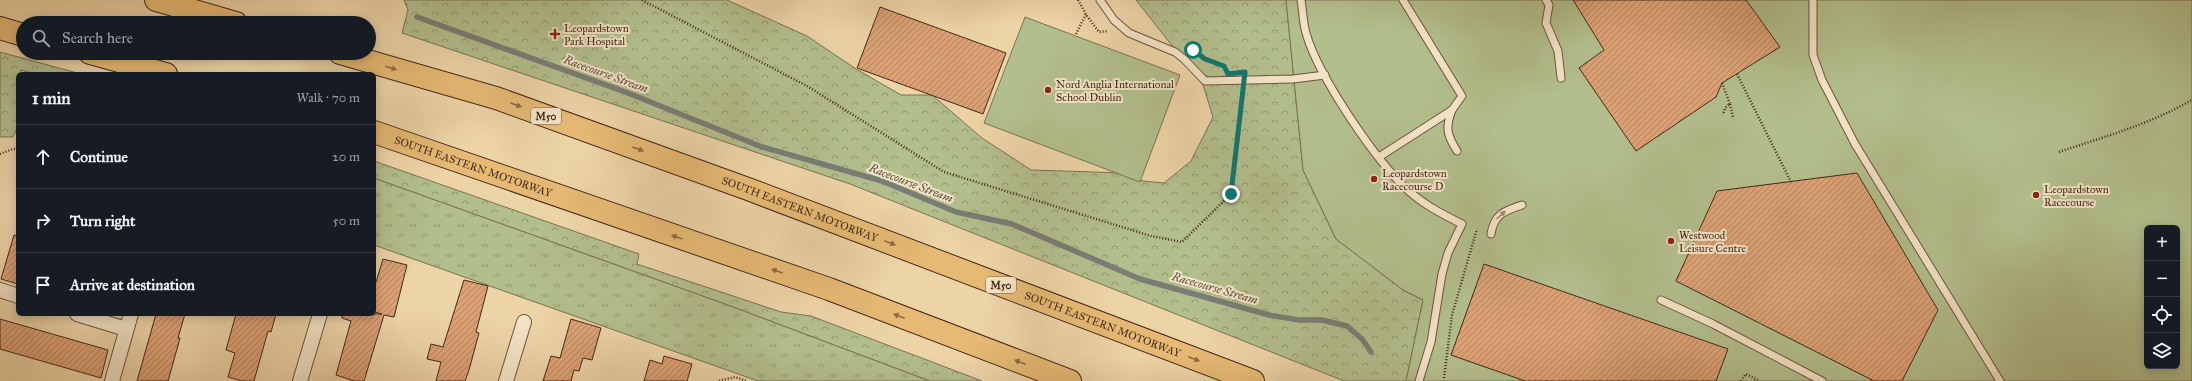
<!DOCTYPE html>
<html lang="en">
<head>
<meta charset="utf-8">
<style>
	body { margin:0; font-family:"IM FELL Great Primer",serif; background:#242831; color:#f1f3f6 }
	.controls { position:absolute; right:12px; bottom:12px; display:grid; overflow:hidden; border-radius:6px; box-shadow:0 2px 10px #0003 }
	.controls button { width:36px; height:36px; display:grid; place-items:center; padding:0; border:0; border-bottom:1px solid #363941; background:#171b24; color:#f1f3f6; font:20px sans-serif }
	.stop { position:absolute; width:12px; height:12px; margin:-9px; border:3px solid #0f766e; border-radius:50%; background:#fff }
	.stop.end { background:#0f766e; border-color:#fff; box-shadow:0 1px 4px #0008 }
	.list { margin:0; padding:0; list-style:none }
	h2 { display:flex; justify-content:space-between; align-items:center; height:52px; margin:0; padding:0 16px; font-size:17px }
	h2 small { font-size:13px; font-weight:400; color:#9ea1a6 }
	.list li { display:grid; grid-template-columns:26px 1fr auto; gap:12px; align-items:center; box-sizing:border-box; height:64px; padding:0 16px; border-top:1px solid #363941 }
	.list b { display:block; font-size:15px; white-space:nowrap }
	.list em { font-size:13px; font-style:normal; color:#9ea1a6 }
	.icon { flex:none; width:22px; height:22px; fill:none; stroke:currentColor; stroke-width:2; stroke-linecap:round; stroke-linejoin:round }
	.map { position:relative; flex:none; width:2192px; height:381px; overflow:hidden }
	.search { position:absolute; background:#171b24; box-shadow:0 2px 10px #0003; left:16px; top:16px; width:360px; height:44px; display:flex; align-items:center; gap:10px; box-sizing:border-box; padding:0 14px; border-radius:22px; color:#9ea1a6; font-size:15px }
	.panel { position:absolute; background:#171b24; box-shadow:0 2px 10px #0003; left:16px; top:72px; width:360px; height:244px; border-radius:6px }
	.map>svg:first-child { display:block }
</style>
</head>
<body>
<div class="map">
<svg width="2192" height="381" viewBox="0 0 2192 381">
	<defs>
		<pattern id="grass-tufts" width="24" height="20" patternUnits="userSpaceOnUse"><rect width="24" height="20" fill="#b2be8c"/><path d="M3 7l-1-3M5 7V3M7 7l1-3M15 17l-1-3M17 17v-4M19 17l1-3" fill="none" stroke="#929a71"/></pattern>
		<pattern id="forest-crowns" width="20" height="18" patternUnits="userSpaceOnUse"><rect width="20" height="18" fill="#b2be8c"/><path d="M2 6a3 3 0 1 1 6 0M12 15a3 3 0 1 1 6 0" fill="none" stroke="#929a71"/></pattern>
		<pattern id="building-hatch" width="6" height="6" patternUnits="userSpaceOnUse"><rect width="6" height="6" fill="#dba277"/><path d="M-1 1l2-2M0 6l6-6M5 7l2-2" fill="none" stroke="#b38461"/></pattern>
	</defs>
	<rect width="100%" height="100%" fill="#edd4a7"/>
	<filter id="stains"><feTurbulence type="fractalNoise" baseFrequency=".005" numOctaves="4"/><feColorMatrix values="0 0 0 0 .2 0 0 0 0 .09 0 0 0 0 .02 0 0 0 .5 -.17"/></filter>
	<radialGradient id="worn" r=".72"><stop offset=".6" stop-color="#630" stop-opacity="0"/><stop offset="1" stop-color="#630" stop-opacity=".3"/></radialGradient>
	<path fill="url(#grass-tufts)" stroke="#7b7252" d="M374,178l354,127 202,76h-172l-384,-136z"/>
	<g fill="url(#forest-crowns)" stroke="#7b7252">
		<path d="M404,0h323l80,36 49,33 45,26h31l50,43 49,32 93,3 19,8 21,2 27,-22 22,-44 -10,-32 -67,-85h150l17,170 33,69 67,51 20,10 -17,81h-62l-494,-197 -448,-151 6,-23z"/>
		<path d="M0,52l81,22h-46l-14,-4v4h-3v52l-5,11h-13z"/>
		<path d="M374,161l265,93 -2,10 144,48 30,4 171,65h-52l-202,-76 -354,-127z"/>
	</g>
	<g fill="#b2be8c" stroke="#7b7252" fill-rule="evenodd">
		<path d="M1286,0h906v381h-786l17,-81 -20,-10 -67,-51 -33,-69zM2147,228h30v138h-30z"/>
		<path d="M1025,17l155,58 -40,107 -156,-59z"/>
	</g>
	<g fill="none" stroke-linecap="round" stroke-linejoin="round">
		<path stroke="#797d74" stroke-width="5.5" d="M417,17l211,76 134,54 120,34 74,31 56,12 128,55 129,36 30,5h23l25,6 15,13 9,13"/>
	</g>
	<g fill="url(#building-hatch)" stroke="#442718">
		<path d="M1573,0h173l34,47 -58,36 -6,14 -80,54 -57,-83 25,-18z"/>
		<path d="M880,7l126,46 -23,61 -126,-46z"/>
		<path d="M1857,173l81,137 -36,71h-28l-198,-100 41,-90z"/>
		<path d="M14,235l4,1v48l-17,-5z"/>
		<path d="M383,259l24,6 -13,52 -10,-2 -20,66h-10l-18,-6 15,-54 -9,-3v-4h40l-8,-2v-30h2z"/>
		<path d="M1484,264l244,85 -12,32h-191l-74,-26z"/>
		<path d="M464,280l24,6 -12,46 3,1 -10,37 -4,11h-29l5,-19 -14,-3 4,-15 12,3z"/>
		<path d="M156,314h29l-7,24h2l-12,43h-31z"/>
		<path d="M236,314h40l-5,18 -3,-1 -14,50h-12l-14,-4 7,-24 -9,-3z"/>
		<path d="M0,319l108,31 -7,28 -101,-29z"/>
		<path d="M571,319l30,9 -9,32 -9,-2 -4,13 -5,-1 -3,11h-28l8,-25 9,2z"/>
		<path d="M664,356l28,8 -5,17h-43l6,-21 12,4z"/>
	</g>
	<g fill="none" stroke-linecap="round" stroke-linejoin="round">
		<defs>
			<g id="lane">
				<path d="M1100,0l14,20 15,13 46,19 9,7 21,22 88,-2 32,-4"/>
				<path d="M1301,0c2,11 2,23 5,33 12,43 71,130 104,159 16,14 34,23 52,32l-14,29 -6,21 -11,68 -12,39"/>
				<path d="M1546,0l3,5 -3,18 12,28 3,27"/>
				<path d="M1813,0v55l9,25 33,64 145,237"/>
				<path d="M1452,110c-7,18 -5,25 5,41"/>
				<path d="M1379,157l73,-47 10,-14 -59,-96"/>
				<path d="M1491,234c3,-20 13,-23 31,-29"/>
				<path d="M1661,300l52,24 109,57"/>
			</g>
			<g id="street">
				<path d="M0,290l18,6"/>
				<path d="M77,314l49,15"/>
				<path d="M112,381l19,-67"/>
				<path d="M300,381l20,-67"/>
				<path d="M506,381l18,-59"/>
			</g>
			<g id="highway">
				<path d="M156,0l80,23"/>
				<path d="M0,28l23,7"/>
				<path d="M90,53l76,21"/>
				<path id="s1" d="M340,53l156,45 252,91 505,192"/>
				<path id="s2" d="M374,132l455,157 241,92"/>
			</g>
		</defs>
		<use href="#lane" stroke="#6e523c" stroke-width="9"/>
		<use href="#street" stroke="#6e523c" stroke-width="16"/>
		<use href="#highway" stroke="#442718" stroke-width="24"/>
		<g stroke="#442718" stroke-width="2.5" stroke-dasharray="1 2" stroke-linecap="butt">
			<path d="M642,0l165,86 137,86 207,64 31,6 49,-48 12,-102"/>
			<path d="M1078,0l9,16 12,16 9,-1"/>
			<path d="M1076,34l10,-20"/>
			<path d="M1198,54c8,6 22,7 27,14"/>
			<path d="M1737,74l54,108"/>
			<path d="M1722,83l8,21 -5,4 -2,7"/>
			<path d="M1730,104l3,13"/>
			<path d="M2059,152c45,-15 91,-28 133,-52"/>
			<path d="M0,154l13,-5h5"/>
			<path d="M1444,378l8,-63 25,-86"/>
			<path d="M719,381l16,-4 12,4"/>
			<path d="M1741,381l5,-7 13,7"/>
		</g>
		<use href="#lane" stroke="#f3e3c6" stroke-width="7"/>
		<use href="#street" stroke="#f3e3c6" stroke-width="14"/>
		<use href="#highway" stroke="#e6ba74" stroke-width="22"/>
	</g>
	<defs><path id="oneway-solid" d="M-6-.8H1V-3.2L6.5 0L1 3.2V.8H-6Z"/></defs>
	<g fill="#8d6941">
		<use href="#oneway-solid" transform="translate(391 68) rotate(16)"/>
		<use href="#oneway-solid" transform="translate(516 105) rotate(20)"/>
		<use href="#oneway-solid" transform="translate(638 149) rotate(20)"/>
		<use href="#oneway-solid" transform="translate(677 237) rotate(-161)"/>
		<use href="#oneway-solid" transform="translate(890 243) rotate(21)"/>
		<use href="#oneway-solid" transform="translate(777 271) rotate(-161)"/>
		<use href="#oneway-solid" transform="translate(899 316) rotate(-159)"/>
		<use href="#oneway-solid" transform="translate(1194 359) rotate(21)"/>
		<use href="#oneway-solid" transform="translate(1020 362) rotate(-159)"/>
	</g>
	<use fill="#9c856f" href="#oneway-solid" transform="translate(1501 215) rotate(-42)"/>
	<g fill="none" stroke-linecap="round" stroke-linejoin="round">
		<path stroke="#0f766e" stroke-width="5" d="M1193,50l12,9 19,7 4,8 17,-2 -14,122"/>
	</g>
	<g fill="#8f2418" stroke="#f3e3c6" stroke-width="1.5">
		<path d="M553 28h4v4h4v4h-4v4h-4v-4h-4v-4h4z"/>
		<circle cx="1048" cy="90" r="4"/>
		<circle cx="1374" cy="179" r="4"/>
		<circle cx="2036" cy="195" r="4"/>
		<circle cx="1671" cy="241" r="4"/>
	</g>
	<g text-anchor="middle" stroke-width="4" stroke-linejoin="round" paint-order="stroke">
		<g fill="#f3e3c6" stroke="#785f4c" stroke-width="1">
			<rect x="531" y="108" width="30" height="16" rx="3"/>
			<rect x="986" y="277" width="30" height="16" rx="3"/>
		</g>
		<g font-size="10" font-weight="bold" fill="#442718">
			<text x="546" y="120">M50</text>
			<text x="1001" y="289">M50</text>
		</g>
		<g font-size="11" fill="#442718" stroke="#f3e3c6" text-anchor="start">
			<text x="564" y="32">Leopardstown<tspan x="564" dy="13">Park Hospital</tspan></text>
			<text x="1056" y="88">Nord Anglia International<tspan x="1056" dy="13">School Dublin</tspan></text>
			<text x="1382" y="177">Leopardstown<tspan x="1382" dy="13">Racecourse D</tspan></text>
			<text x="2044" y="193">Leopardstown<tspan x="2044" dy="13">Racecourse</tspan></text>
			<text x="1679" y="239">Westwood<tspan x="1679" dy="13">Leisure Centre</tspan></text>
		</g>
		<g font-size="11" fill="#442718" stroke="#f3e3c6">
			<text dy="4" stroke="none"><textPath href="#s2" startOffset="105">SOUTH EASTERN MOTORWAY</textPath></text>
			<text dy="4" stroke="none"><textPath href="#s1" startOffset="486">SOUTH EASTERN MOTORWAY</textPath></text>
			<text dy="4" stroke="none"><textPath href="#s1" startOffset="810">SOUTH EASTERN MOTORWAY</textPath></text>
		</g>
		<g font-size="12" font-style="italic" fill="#5a4b3e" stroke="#f3e3c6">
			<text transform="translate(606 74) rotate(20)" y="4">Racecourse Stream</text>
			<text transform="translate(911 183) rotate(21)" y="4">Racecourse Stream</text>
			<text transform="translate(1215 288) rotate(16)" y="4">Racecourse Stream</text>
		</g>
	</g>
	<rect width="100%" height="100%" filter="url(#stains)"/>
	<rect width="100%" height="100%" fill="url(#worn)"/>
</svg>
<div class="controls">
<button>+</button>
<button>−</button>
<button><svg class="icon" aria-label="locate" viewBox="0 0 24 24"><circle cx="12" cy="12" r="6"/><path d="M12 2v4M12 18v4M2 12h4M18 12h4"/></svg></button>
<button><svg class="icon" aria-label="layers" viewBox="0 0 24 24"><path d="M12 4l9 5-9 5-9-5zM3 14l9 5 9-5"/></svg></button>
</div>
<div class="stop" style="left:1193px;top:50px"></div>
<div class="stop end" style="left:1231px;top:194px"></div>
<div class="search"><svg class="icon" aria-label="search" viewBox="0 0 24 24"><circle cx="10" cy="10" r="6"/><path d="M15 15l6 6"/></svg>Search here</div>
<section class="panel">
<h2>1 min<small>Walk · 70 m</small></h2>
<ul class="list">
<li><svg class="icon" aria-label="ahead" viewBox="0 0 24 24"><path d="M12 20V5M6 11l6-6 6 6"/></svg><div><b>Continue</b></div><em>20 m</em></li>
<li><svg class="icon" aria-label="right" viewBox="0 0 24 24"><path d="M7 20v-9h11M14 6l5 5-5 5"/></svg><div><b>Turn right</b></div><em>50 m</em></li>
<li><svg class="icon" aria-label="arrive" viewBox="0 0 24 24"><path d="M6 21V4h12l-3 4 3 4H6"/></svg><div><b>Arrive at destination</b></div></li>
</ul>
</section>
</div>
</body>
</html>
